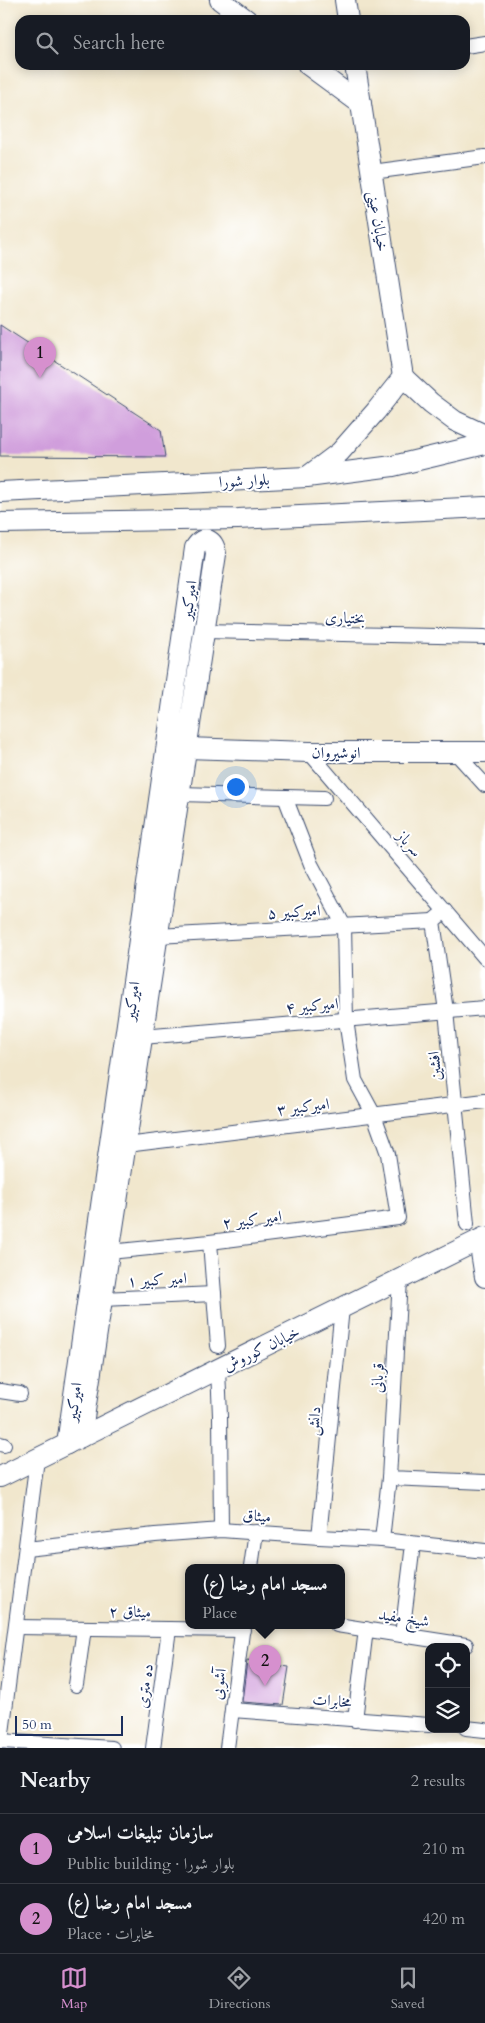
<!DOCTYPE html>
<html lang="en">
<head>
<meta charset="utf-8">
<style>
	body { margin:0; font-family:Cardo,Amiri,serif; background:#20242c; color:#f1f3f6 }
	.controls { position:absolute; right:15px; bottom:15px; display:grid; overflow:hidden; border-radius:10px; box-shadow:0 2px 12px #0003 }
	.controls button { width:45px; height:45px; display:grid; place-items:center; padding:0; border:0; border-bottom:1px solid #363941; background:#171b24; color:#f1f3f6; font:25px sans-serif }
	.scale { position:absolute; left:15px; bottom:12px; width:108px; box-sizing:border-box; padding-left:5px; border:2px solid #1b2f5e; border-top:0; font-size:14px; line-height:18px; white-space:nowrap; color:#1b2f5e; -webkit-text-stroke:4px #fff; paint-order:stroke }
	.you { position:absolute; left:235px; top:786px; width:18px; height:18px; margin:-12px; border:4px solid #fff; border-radius:50%; background:#1a73e8; box-shadow:0 0 0 8px #1a73e833 }
	.badge { display:grid; place-items:center; width:32px; height:32px; border-radius:50%; background:#d690ce; color:#111; font-size:16px; font-weight:700 }
	.pin { position:absolute; translate:-50% -41px; filter:drop-shadow(0 1px 2px #0008) }
	.pin::after { content:''; position:absolute; top:26px; width:18px; height:15px; background:inherit; clip-path:polygon(0 0,100% 0,50% 100%) }
	.popup { position:absolute; left:185px; top:1564px; width:160px; height:65px; box-sizing:border-box; display:grid; place-content:center; border-radius:10px; background:#171b24; filter:drop-shadow(0 1px 4px #0005); font-size:16px; white-space:nowrap; color:#9ea1a6 }
	.popup b { font-size:19px; color:#f1f3f6 }
	.popup::after { content:''; position:absolute; left:50%; top:100%; margin-left:-10px; border:10px solid transparent; border-top-color:#171b24 }
	.list { margin:0; padding:0; list-style:none }
	h2 { display:flex; justify-content:space-between; align-items:center; height:65px; margin:0; padding:0 20px; font-size:21px }
	h2 small { font-size:16px; font-weight:400; color:#9ea1a6 }
	.list li { display:grid; grid-template-columns:32px 1fr auto; gap:15px; align-items:center; box-sizing:border-box; height:70px; padding:0 20px; border-top:1px solid #363941 }
	.list b { display:block; font-size:19px; white-space:nowrap }
	.list p { margin:0; font-size:16px; white-space:nowrap; color:#9ea1a6 }
	.list em { font-size:16px; font-style:normal; color:#9ea1a6 }
	.icon { flex:none; width:28px; height:28px; fill:none; stroke:currentColor; stroke-width:2; stroke-linecap:round; stroke-linejoin:round }
	.map { position:relative; flex:none; width:485px; height:1748px; overflow:hidden }
	.search { position:absolute; background:#171b24; box-shadow:0 2px 12px #0003; left:15px; right:15px; top:15px; height:55px; display:flex; align-items:center; gap:12px; box-sizing:border-box; padding:0 18px; border-radius:15px; color:#9ea1a6; font-size:19px }
	.sheet { height:205px; background:#171b24 }
	nav { display:flex; justify-content:space-around; align-items:center; box-sizing:border-box; height:70px; border-top:1px solid #363941; background:#171b24; font-size:14px; color:#9ea1a6 }
	nav a { display:grid; justify-items:center; gap:2px }
	nav .on { color:#d690ce }
	.map>svg:first-child { display:block }
</style>
</head>
<body>
<div class="map">
<svg width="485" height="1748" viewBox="0 0 485 1748">
	<rect width="100%" height="100%" fill="#fff"/>
	<filter id="ink" filterUnits="userSpaceOnUse"><feTurbulence type="fractalNoise" baseFrequency=".02" numOctaves="2"/><feDisplacementMap in="SourceGraphic" scale="10" xChannelSelector="R" yChannelSelector="G"/><feConvolveMatrix kernelMatrix="1 2 1 2 8 2 1 2 1" color-interpolation-filters="sRGB"/></filter>
	<filter id="wash" filterUnits="userSpaceOnUse"><feTurbulence type="fractalNoise" baseFrequency=".0096" numOctaves="4" result="noise"/><feDisplacementMap in="SourceGraphic" scale="20" xChannelSelector="R" yChannelSelector="G"/><feGaussianBlur stdDeviation="1.12" result="paint"/><feColorMatrix in="noise" values="0 0 0 0 0 0 0 0 0 0 0 0 0 0 0 0 0 1.4 0 .05"/><feComposite in="paint" operator="in"/></filter>
	<g filter="url(#wash)">
		<rect width="100%" height="100%" fill="#f1e7cd"/>
		<g id="blocks">
			<g fill="#d09edc">
				<path d="M0,325l161,105 4,27 -165,-1z"/>
				<path d="M247,1661l42,6 -6,38 -41,-3z"/>
			</g>
		</g>
	</g>
	<g filter="url(#ink)">
		<use href="#blocks" fill-opacity="0" stroke="#3b4b6f" stroke-width="1"/>
		<g fill="none" stroke-linecap="round" stroke-linejoin="round">
			<defs>
				<g id="street">
					<path d="M465,46l20,-3"/>
					<path d="M372,172l113,-15"/>
					<path d="M204,631l281,6"/>
					<path d="M309,752l176,206"/>
					<path d="M455,752l30,33"/>
					<path d="M180,794l144,4"/>
					<path d="M445,911l-12,10 13,90 21,213"/>
					<path d="M157,936l276,-15"/>
					<path d="M142,1037l343,-29"/>
					<path d="M126,1145l359,-44"/>
					<path d="M210,1242l8,104"/>
					<path d="M109,1252l101,-10 188,-24 -10,-64 -14,-39 -19,-35 -9,-60 -2,-94 -33,-62 -26,-67"/>
					<path d="M400,1279l-11,199 96,4"/>
					<path d="M102,1299l112,-5"/>
					<path d="M218,1369l2,47 1,114"/>
					<path d="M0,1391l20,3"/>
					<path d="M0,1444l4,1"/>
					<path d="M319,1537l23,-229"/>
					<path d="M382,1540l7,-62"/>
					<path d="M26,1549l129,-14 66,-5 98,7 63,3 103,11"/>
					<path d="M251,1567l5,-35"/>
					<path d="M337,1625l129,20"/>
					<path d="M16,1627l227,3"/>
					<path d="M402,1635l11,-91"/>
					<path d="M76,1685l8,-57"/>
					<path d="M232,1710l197,15"/>
					<path d="M355,1720l11,-91"/>
					<path d="M466,1728l19,2"/>
					<path d="M0,1741l112,7"/>
					<path d="M1,1741l36,-282"/>
					<path d="M153,1748l16,-119"/>
					<path d="M227,1748l16,-123"/>
				</g>
				<g id="secondary">
					<path d="M220,0l27,20"/>
					<path d="M345,0l3,20"/>
					<path d="M308,65l53,39"/>
					<path d="M355,65l48,312"/>
					<path d="M403,377l28,26 24,18 30,14"/>
					<path d="M308,476l32,-24 36,-41 27,-34"/>
					<path d="M0,492l307,-15 86,-11 92,-22"/>
					<path d="M0,523l238,-4 247,-12"/>
					<path d="M186,748l123,4h176"/>
					<path d="M479,1240l6,37"/>
					<path d="M67,1444l128,-896c9,-15 19,-8 21,6l-135,883"/>
					<path d="M0,1477l485,-240"/>
				</g>
			</defs>
			<use href="#street" stroke="#3b4b6f" stroke-width="16"/>
			<use href="#secondary" stroke="#3b4b6f" stroke-width="22"/>
			<use href="#street" stroke="#fff" stroke-width="14"/>
			<use href="#secondary" stroke="#fff" stroke-width="20"/>
		</g>
	</g>
	<g text-anchor="middle" stroke-width="4" stroke-linejoin="round" paint-order="stroke">
		<g font-size="16" fill="#1b2f5e" stroke="#fff">
			<text transform="translate(379 221) rotate(81)" y="6">خیابان عینی</text>
			<text transform="translate(244 480) rotate(-3)" y="6">بلوار شورا</text>
			<text transform="translate(188 600) rotate(-82)" y="6">امیرکبیر</text>
			<text transform="translate(345 617) rotate(2)" y="6">بختیاری</text>
			<text x="336" y="758">انوشیروان</text>
			<text transform="translate(410 843) rotate(49)" y="6">سرباز</text>
			<text transform="translate(294 911) rotate(-3)" y="6">امیرکبیر ۵</text>
			<text transform="translate(131 1001) rotate(-82)" y="6">امیرکبیر</text>
			<text transform="translate(312 1005) rotate(-5)" y="6">امیرکبیر ۴</text>
			<text transform="translate(434 1066) rotate(-95)" y="6">افشین</text>
			<text transform="translate(303 1106) rotate(-7)" y="6">امیرکبیر ۳</text>
			<text transform="translate(252 1219) rotate(-7)" y="6">امیر کبیر ۲</text>
			<text transform="translate(157 1279) rotate(-3)" y="6">امیر کبیر ۱</text>
			<text transform="translate(261 1348) rotate(-26)" y="6">خیابان کوروش</text>
			<text transform="translate(377 1378) rotate(-87)" y="6">قربانی</text>
			<text transform="translate(73 1402) rotate(-82)" y="6">امیرکبیر</text>
			<text transform="translate(313 1421) rotate(-84)" y="6">دانش</text>
			<text transform="translate(257 1515) rotate(5)" y="6">میثاق</text>
			<text transform="translate(130 1611) rotate(1)" y="6">میثاق ۲</text>
			<text transform="translate(404 1617) rotate(9)" y="6">شیخ مفید</text>
			<text transform="translate(218 1684) rotate(-82)" y="6">آشوبی</text>
			<text transform="translate(144 1686) rotate(-82)" y="6">ده متری</text>
			<text transform="translate(332 1700) rotate(5)" y="6">مخابرات</text>
		</g>
	</g>
</svg>
<div class="controls">
<button><svg class="icon" aria-label="locate" viewBox="0 0 24 24"><circle cx="12" cy="12" r="6"/><path d="M12 2v4M12 18v4M2 12h4M18 12h4"/></svg></button>
<button><svg class="icon" aria-label="layers" viewBox="0 0 24 24"><path d="M12 4l9 5-9 5-9-5zM3 14l9 5 9-5"/></svg></button>
</div>
<div class="scale">50 m</div>
<div class="you"></div>
<div class="pin badge" style="left:40px;top:378px">1</div>
<div class="pin badge" style="left:265px;top:1686px">2</div>
<div class="popup"><b>مسجد امام رضا (ع)</b>Place</div>
<div class="search"><svg class="icon" aria-label="search" viewBox="0 0 24 24"><circle cx="10" cy="10" r="6"/><path d="M15 15l6 6"/></svg>Search here</div>
</div>
<section class="sheet">
<h2>Nearby<small>2 results</small></h2>
<ul class="list">
<li><span class="badge">1</span><div><b>سازمان تبلیغات اسلامی</b><p>Public building · بلوار شورا</p></div><em>210 m</em></li>
<li><span class="badge">2</span><div><b>مسجد امام رضا (ع)</b><p>Place · مخابرات</p></div><em>420 m</em></li>
</ul>
</section>
<nav>
<a class="on"><svg class="icon" aria-label="map" viewBox="0 0 24 24"><path d="M3 6l6-2 6 2 6-2v14l-6 2-6-2-6 2zM9 4v14M15 6v14"/></svg>Map</a>
<a><svg class="icon" aria-label="directions" viewBox="0 0 24 24"><path d="M12 3l9 9-9 9-9-9zM9 14v-3h6M13 9l2 2-2 2"/></svg>Directions</a>
<a><svg class="icon" aria-label="saved" viewBox="0 0 24 24"><path d="M7 4h10v16l-5-4-5 4z"/></svg>Saved</a>
</nav>
</body>
</html>
